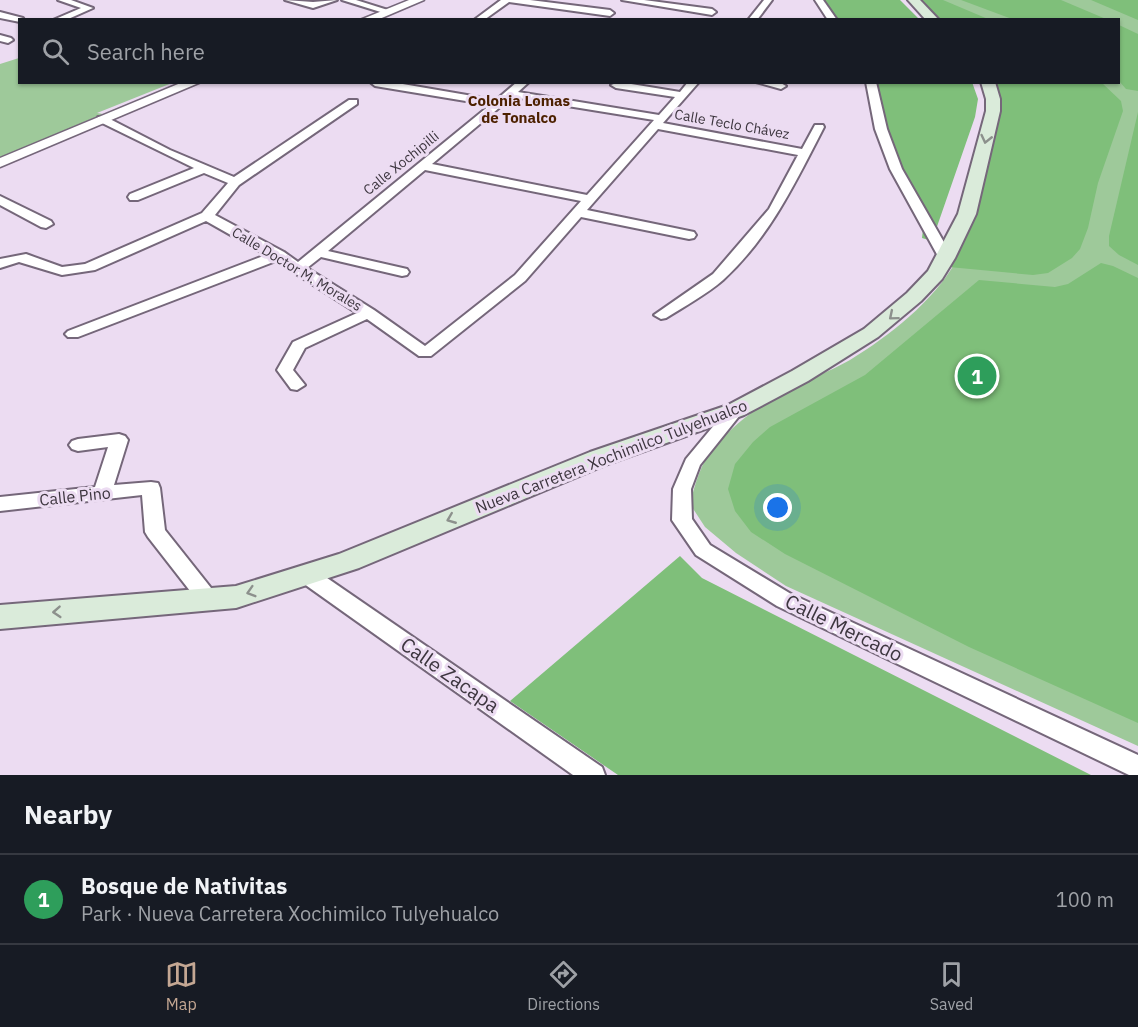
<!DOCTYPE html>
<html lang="en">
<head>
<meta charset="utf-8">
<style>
	body { margin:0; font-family:"IBM Plex Sans",sans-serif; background:#20242c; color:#f1f3f6 }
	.you { position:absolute; left:778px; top:508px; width:21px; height:21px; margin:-15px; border:4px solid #fff; border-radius:50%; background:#1a73e8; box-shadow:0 0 0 9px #1a73e833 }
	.badge { display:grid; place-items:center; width:39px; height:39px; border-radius:50%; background:#c4a793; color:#fff; font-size:20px; font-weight:700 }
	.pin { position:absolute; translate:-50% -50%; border:3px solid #fff; box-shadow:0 2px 6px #0006 }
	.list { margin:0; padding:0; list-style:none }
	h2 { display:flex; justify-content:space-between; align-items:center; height:78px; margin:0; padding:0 24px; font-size:26px }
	h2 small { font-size:20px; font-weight:400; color:#9ea1a6 }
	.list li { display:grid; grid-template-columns:39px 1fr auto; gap:18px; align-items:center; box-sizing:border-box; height:90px; padding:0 24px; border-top:2px solid #363941 }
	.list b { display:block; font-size:22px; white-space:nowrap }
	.list p { margin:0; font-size:20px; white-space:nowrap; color:#9ea1a6 }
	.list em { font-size:20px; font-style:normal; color:#9ea1a6 }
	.icon { flex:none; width:33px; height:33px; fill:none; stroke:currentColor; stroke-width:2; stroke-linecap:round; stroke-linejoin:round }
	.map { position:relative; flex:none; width:1138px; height:775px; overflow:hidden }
	.search { position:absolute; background:#171b24; box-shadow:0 2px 4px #0004; left:18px; right:18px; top:18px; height:66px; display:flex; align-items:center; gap:15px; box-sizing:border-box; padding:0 21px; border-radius:0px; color:#9ea1a6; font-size:22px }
	.sheet { height:168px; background:#171b24 }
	nav { display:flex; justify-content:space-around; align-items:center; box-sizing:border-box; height:84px; border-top:2px solid #363941; background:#171b24; font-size:16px; color:#9ea1a6 }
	nav a { display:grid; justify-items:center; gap:3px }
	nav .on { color:#c4a793 }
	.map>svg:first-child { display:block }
</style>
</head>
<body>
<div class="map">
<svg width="1138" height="775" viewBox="0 0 1138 775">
	<rect width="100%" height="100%" fill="#ecdcf2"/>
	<g fill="#9ec99a">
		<path d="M919,0h219v746l-352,-160 -50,-33 -31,-26 -15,-23c5,-20 11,-42 25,-58 19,-21 44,-41 69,-54 21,-12 45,-20 66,-32 39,-24 84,-59 106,-99l39,-178 123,-1v-62l-179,-1z"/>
		<path d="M19,58l1,24 152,1 -75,30 6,1 -103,44v-94z"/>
	</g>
	<g fill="#7fbf7a">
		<path d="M814,0h86l19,19h-92z"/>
		<path d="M915,0h28l45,19h-53z"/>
		<path d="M961,0h100l45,19h-94z"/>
		<path d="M1091,0h47v20z"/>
		<path d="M1119,25l19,9v57l-12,-2 -7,-8z"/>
		<path d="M972,82l6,17 -3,18 -43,124 -10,-3 1,-9c-18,-36 -37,-64 -46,-104 -3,-14 3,-28 -1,-42z"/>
		<path d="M991,83h111l19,18 2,10 -25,72 -10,45 -8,21 -8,9 -24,15 -15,2 -84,-8 -1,-2 19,-38z"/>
		<path d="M1138,112v153l-19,-10 -10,-9v-10z"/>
		<path d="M1101,263l12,3 25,12v445l-169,-76 -184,-93 -34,-22 -16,-21 -7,-22 7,-25 18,-22 17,-15 95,-52 114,-95 76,7 13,-3z"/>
		<path d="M680,556l22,22 389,197h-473l-108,-74z"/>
	</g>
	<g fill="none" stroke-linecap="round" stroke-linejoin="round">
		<defs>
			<g id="minor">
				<path d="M58,0h13l22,8 -27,12h-13l28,-12z"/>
				<path d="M285,0l28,2 24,-2 -24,8z"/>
				<path d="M342,0h14l35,11 -4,3z"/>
				<path d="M501,0h29l80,10 4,3 -4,3 -101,-14 -25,18h-10z"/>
				<path d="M622,0h22l68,9 4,3 -4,3z"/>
				<path d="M764,0h8l-15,20h-9z"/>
				<path d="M815,0h8l14,20h-9z"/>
				<path d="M0,12l23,6 1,2h-4v2l-20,-4z"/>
				<path d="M0,35l11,3 2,2 -5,3 -8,-2z"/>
				<path d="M370,82h21l105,18 21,-18h12l-11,10 141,23 16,-18 -59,-9 -5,-3 8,-3 61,10 8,-10h11l-36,41 139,26 13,-24h8l1,2c-28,54 -54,110 -101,153 -16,14 -38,26 -57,38l-5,1 -7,-4 59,-41 56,-65 29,-54 -140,-26 -71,81 107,22 2,3 -2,3 -5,1 -108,-22 -56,64 -94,75h-12l-52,-37 -62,29 -12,22 12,15 -8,5 -6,-1 -14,-19 16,-28 64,-29 -81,-52 -198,76h-10l-3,-3 3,-3 198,-76 -60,-34 -111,49 -33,5 -43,-13 -19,6v-9l26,-5 36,13 23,-3 117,-51 26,-30 -24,-10 -66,27h-8l-2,-3 2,-3 64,-26 -96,-47v-4h8l64,33 64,27 115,-77h8v4l-118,81 -24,30 69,37 14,10 192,-157 -115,-19zM512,97l142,23 -67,75 -155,-31zM425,170l156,31 -66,74 -90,71 -51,-36 -67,-42 14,-11 81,19 5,-1 2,-3 -2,-3 -79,-18z"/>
				<path d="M756,82h23l7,4 -5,3z"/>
				<path d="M866,82h10l11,47 15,40 51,89 -2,3 -5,1 -7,-4 -49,-89 -15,-40z"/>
				<path d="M0,196l51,25 2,3 -7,4 -5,-1 -41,-22z"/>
				<path d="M736,405l6,1 2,4 -44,55 -9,24 1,30 18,26 81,49 347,161v20h-9l-352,-169 -81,-51 -24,-35 1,-31 13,-30 44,-53z"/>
				<path d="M119,434l6,2 3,4 -14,45 37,-3 7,1 2,5 5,42 50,63 3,6 -3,6 -7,2 -7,-2 -53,-68 -3,-5 -3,-37 -142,16v-14l95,-10 13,-40 -30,4 -6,-2 -3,-4 3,-4 6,-2z"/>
				<path d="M307,567l7,2 288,198 3,8h-32l-273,-194 -3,-6 3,-6z"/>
			</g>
			<g id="tertiary">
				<path d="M409,0h15l-47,20h-17z"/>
				<path d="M183,82h18l-201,85v-9z"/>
			</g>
			<g id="secondary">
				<path d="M908,0h12l19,20h-13z"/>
				<path d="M981,82h14l5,17v12l-24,103 -21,44 -13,21 -21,22 -43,36 -70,44 -64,34 -136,49 -249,104 -123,40 -236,21v-24l236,-19 103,-32 251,-102 138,-47 64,-34 72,-42 43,-36 21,-22 30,-57 28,-103v-12z"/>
			</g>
		</defs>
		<use href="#minor" stroke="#75677a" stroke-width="4"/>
		<use href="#tertiary" stroke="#75677a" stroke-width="3"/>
		<use href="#secondary" stroke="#75677a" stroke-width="4"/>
		<use href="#minor" fill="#fff" fill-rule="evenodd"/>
		<use href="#tertiary" fill="#fff" fill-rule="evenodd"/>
		<use href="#secondary" fill="#daebda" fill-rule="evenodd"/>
	</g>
	<defs><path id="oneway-chevron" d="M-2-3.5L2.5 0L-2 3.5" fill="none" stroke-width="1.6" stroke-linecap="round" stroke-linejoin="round" transform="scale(1.5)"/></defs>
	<g stroke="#8c908c">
		<use href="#oneway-chevron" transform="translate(986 139) rotate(103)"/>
		<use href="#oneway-chevron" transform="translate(893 316) rotate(140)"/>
		<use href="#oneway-chevron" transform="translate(451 519) rotate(158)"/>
		<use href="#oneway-chevron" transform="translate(251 592) rotate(163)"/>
		<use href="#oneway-chevron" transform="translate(57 612) rotate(176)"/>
	</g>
	<g text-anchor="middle" stroke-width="6" stroke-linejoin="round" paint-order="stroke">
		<g font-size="14" fill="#3d363f" stroke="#ecdcf2">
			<text transform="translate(732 124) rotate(10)" y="5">Calle Teclo Chávez</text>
			<text transform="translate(401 163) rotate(-39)" y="5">Calle Xochipilli</text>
			<text transform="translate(297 269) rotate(31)" y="5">Calle Doctor M. Morales</text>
		</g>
		<g font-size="15" font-weight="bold" fill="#4d2100" stroke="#ecdcf2">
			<text x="519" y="106">Colonia Lomas<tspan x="519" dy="17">de Tonalco</tspan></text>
		</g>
		<g font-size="16" fill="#3d363f" stroke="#ecdcf2">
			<text transform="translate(611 456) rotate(-21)" y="6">Nueva Carretera Xochimilco Tulyehualco</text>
			<text transform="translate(75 496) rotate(-6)" y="6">Calle Pino</text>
		</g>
		<g font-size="20" fill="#3d363f" stroke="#ecdcf2">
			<text transform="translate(844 628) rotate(26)" y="7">Calle Mercado</text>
			<text transform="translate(450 675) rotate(35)" y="7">Calle Zacapa</text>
		</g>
	</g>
</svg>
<div class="you"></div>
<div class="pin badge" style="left:977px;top:376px;background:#2e9e5b">1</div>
<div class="search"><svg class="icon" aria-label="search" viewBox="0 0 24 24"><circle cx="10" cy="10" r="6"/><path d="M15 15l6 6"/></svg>Search here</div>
</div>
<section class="sheet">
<h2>Nearby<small></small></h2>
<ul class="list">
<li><span class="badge" style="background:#2e9e5b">1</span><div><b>Bosque de Nativitas</b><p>Park · Nueva Carretera Xochimilco Tulyehualco</p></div><em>100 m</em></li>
</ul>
</section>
<nav>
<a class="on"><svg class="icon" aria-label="map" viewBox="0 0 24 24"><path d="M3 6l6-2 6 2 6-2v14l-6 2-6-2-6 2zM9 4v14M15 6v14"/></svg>Map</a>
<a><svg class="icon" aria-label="directions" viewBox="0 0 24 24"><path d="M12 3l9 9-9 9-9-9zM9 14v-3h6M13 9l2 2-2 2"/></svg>Directions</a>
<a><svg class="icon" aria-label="saved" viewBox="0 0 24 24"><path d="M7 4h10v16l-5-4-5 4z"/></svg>Saved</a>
</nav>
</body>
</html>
